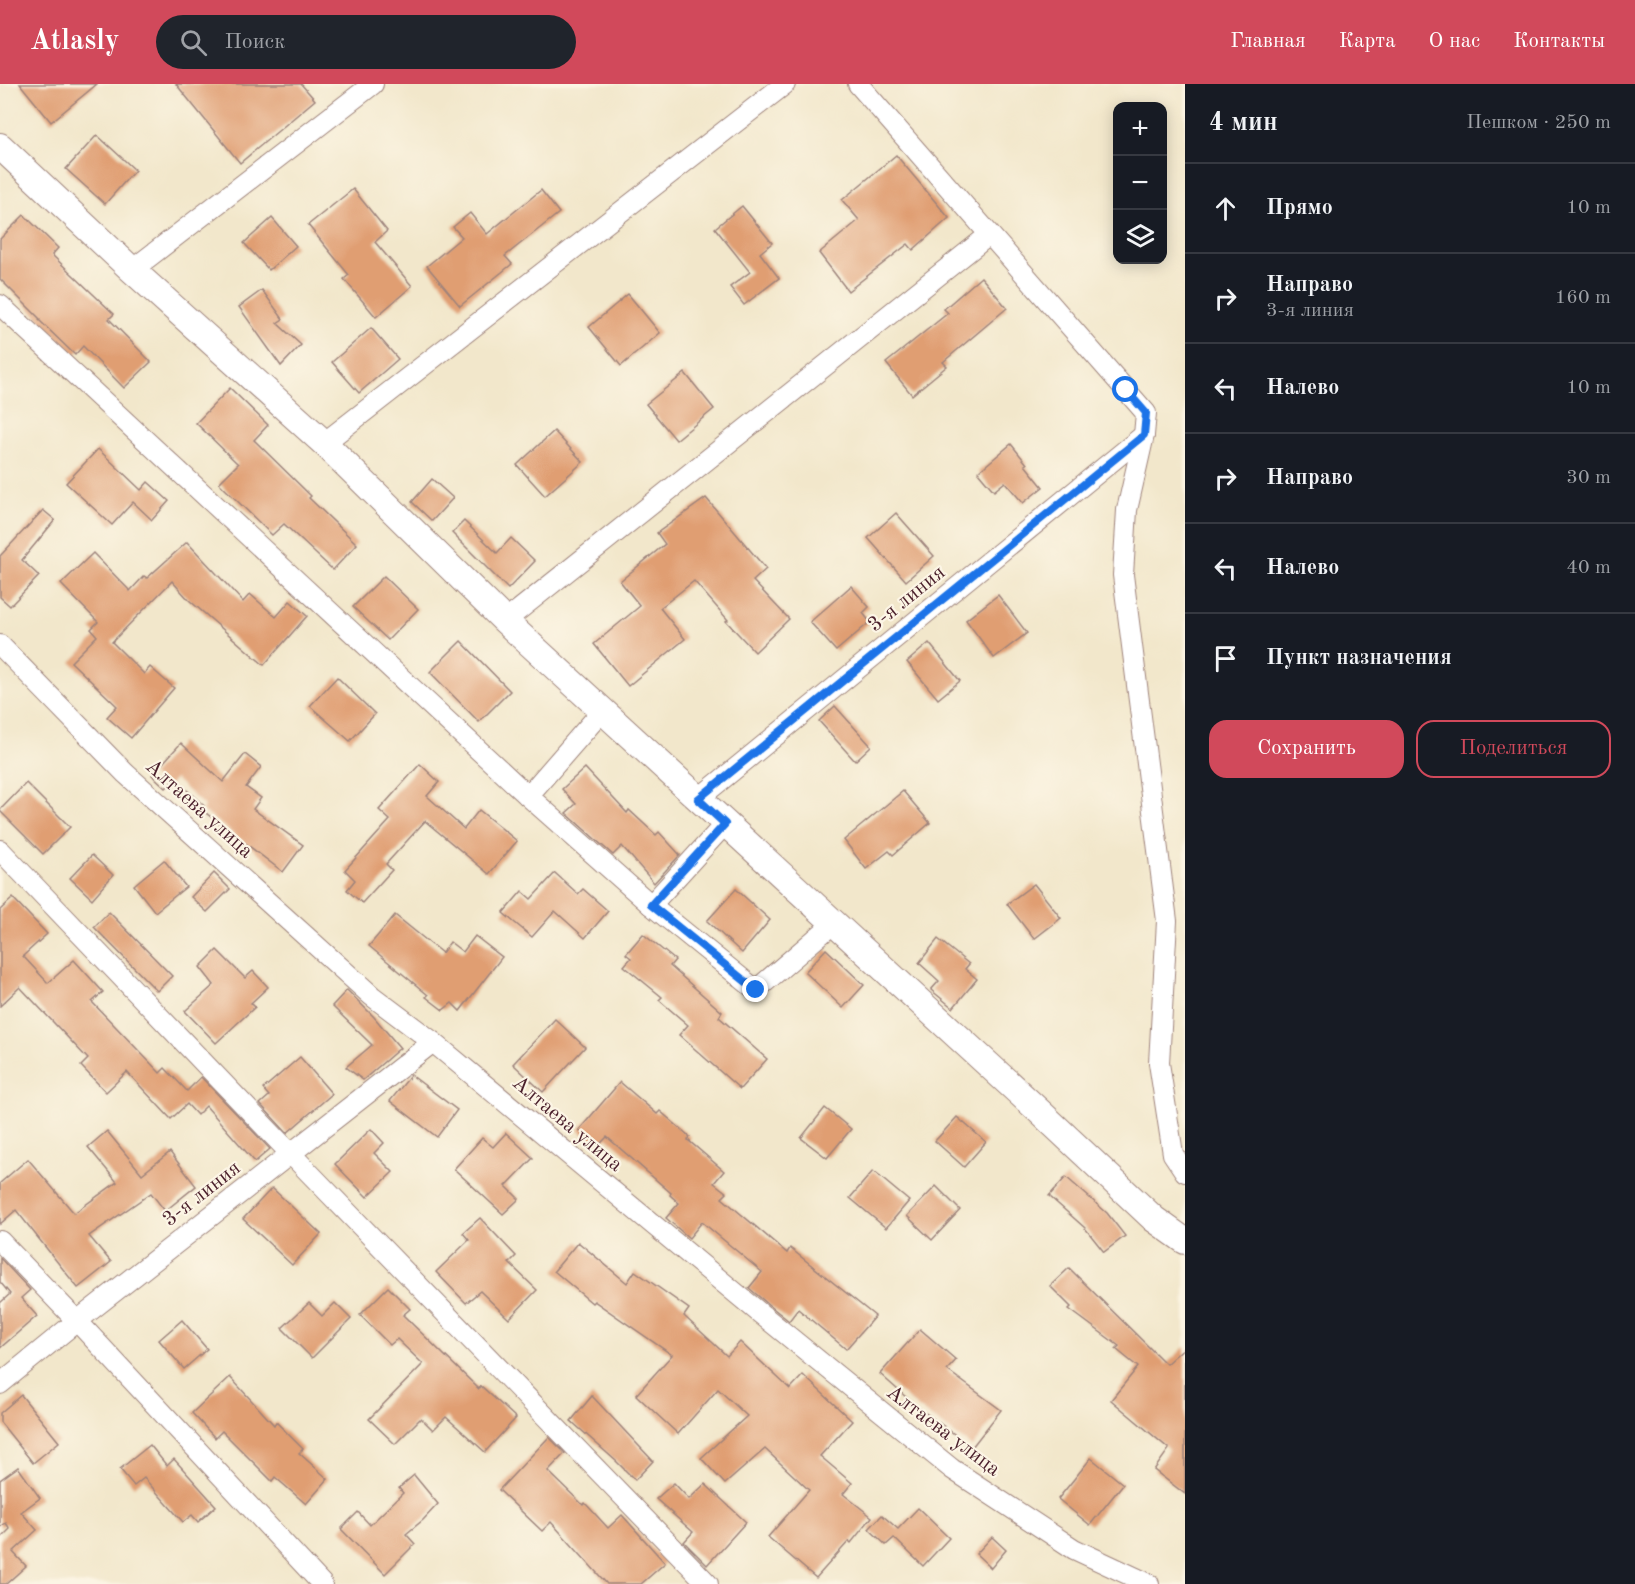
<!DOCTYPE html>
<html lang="ru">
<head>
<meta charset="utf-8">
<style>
	body { margin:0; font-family:"Old Standard TT",serif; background:#20242c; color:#f1f3f6 }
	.controls { position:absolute; right:18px; top:18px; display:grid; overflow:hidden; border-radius:12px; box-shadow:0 3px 15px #0003 }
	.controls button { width:54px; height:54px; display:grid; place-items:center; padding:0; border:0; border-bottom:2px solid #363941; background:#171b24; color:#f1f3f6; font:30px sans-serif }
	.stop { position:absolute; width:18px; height:18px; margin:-14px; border:4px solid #1a73e8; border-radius:50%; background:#fff }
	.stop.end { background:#1a73e8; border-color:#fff; box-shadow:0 2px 6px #0008 }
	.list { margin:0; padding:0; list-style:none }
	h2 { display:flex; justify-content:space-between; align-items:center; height:78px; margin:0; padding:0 24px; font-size:26px }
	h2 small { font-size:20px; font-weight:400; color:#9ea1a6 }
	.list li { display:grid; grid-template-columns:39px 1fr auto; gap:18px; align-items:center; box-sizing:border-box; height:90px; padding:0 24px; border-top:2px solid #363941 }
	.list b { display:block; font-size:22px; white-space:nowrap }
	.list p { margin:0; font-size:20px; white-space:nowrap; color:#9ea1a6 }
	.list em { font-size:20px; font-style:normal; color:#9ea1a6 }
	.actions { display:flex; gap:12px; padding:18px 24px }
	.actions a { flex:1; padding:14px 0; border:2px solid #d1495b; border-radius:18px; text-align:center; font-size:21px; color:#d1495b }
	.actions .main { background:#d1495b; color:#fff }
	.icon { flex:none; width:33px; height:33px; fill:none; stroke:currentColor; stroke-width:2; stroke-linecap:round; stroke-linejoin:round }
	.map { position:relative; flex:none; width:1185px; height:1500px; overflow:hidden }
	header { display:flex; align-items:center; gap:36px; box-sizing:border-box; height:84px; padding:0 30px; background:#d1495b; color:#fff }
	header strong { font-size:28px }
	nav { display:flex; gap:33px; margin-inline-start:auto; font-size:21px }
	.search { width:420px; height:54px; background:#20242c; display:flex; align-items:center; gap:15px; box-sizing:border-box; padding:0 21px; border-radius:33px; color:#9ea1a6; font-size:22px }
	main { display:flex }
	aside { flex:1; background:#171b24 }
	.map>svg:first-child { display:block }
</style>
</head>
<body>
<header>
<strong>Atlasly</strong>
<div class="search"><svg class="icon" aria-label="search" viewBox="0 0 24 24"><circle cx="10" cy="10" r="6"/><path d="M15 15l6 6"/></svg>Поиск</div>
<nav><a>Главная</a><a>Карта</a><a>О нас</a><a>Контакты</a></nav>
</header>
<main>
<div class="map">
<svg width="1185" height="1500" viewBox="0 0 1185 1500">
	<rect width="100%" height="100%" fill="#fcf5e5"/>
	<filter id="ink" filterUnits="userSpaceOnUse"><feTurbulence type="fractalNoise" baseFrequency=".0167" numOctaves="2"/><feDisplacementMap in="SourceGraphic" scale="12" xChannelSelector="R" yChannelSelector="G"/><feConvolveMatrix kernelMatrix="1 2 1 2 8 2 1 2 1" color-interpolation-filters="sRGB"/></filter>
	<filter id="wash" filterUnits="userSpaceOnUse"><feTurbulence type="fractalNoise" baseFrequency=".008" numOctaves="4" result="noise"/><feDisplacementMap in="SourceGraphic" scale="24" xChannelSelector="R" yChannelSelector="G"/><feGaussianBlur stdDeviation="1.35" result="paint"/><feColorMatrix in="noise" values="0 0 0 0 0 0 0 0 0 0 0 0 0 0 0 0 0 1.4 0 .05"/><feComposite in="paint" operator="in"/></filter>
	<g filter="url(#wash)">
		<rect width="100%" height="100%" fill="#f2e7cb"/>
		<g id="blocks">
			<g fill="#e09e72">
				<path d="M20,0h77l-46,38z"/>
				<path d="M176,0h125l14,16 -75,63z"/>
				<path d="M97,51l38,35 -30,34 -39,-35z"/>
				<path d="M896,71l53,63 -36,32 -5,-6 -60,47 -29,-38 40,-33 -17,-20z"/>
				<path d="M353,105l34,42 -12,11 37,44 -36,31 -32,-38 5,-4 -41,-50z"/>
				<path d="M541,106l18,23 -54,43 7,8 -52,42 -33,-40 35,-29 -9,-10 17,-14 17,21z"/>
				<path d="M742,122l30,37 -12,10 19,25 -35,27 -14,-18 20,-15 -35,-44z"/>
				<path d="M24,131l34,33 -6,7 62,59 -5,5 42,43 -27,26 -41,-42 -8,9 -36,-35 1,-1 -40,-40v-40z"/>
				<path d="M272,134l24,28 -27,24 -25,-27z"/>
				<path d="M981,193l26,31 -64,54 4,4 -35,29 -26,-32 62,-50 -4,-4z"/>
				<path d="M262,206l21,29 -6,4 24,22 -20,21 -42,-59z"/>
				<path d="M628,210l32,39 -39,33 -32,-39z"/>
				<path d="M371,244l27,31 -39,34 -27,-31z"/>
				<path d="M685,289l29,36 -38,31 -30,-36z"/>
				<path d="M230,304l38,37 -14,15 57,56 -2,2 48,46 -24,26 -49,-46 -12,11 -53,-52 19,-19 -42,-41z"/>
				<path d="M554,347l29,31 -38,34 -28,-31z"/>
				<path d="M1011,360l16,20 -2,1 18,22 -20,16 -18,-21 -11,9 -16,-19z"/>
				<path d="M98,365l43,41 7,-8 21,19 -17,19 -19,-18 -21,23 -46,-42z"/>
				<path d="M432,395l21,19 -21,23 -20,-19z"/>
				<path d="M706,414l60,71 -13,12 36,38 -34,33 -29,-31 2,-1 -34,-39 -34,27 25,31 -57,47 -34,-42 46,-38 -20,-25 45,-37 -8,-11z"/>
				<path d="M43,426l12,10 -33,40 17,16 -29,30 -10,-9v-41z"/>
				<path d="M896,429l38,43 -28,25 -38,-43z"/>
				<path d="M464,437l33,32 14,-15 24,23 -27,28 -56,-56z"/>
				<path d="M187,458l56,60 7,-8 26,23 14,-16 17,15 -43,49 -75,-65 -17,-19 -60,61 32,32 6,-7 24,21 -43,50 -24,-21 10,-11 -46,-44 26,-26 -6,-7 7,-7 -37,-38 32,-31 37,38 14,-15 3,2z"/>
				<path d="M384,492l34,33 -30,31 -35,-33z"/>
				<path d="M851,502l18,21 -6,6 7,9 -34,29 -26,-29z"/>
				<path d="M998,511l29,38 -33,25 -28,-38z"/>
				<path d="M461,557l49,50 -31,31 -49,-50z"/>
				<path d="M929,559l31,38 -22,18 -31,-37z"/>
				<path d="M337,593l38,37 -25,27 -40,-35z"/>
				<path d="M835,622l36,40 -16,15 -36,-40z"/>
				<path d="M181,659l42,39 22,-28 16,13 -15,20 15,11 -8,11 50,36 -20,27 -81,-62 2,-4 -29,-27 -9,9 -14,-13z"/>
				<path d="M420,680l19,18 -12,14 37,33 15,-19 38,31 -28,33 -64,-53 -39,43 6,6 -30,33 -15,-13 8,-10 -10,-10 45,-50 -11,-10z"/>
				<path d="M585,684l42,45 2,-3 27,25 3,-3 21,23 -26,28 -32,-37 -9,9 -47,-42 10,-9 -14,-15z"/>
				<path d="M26,699l44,44 -27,27 -43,-43v-1z"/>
				<path d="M903,707l27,32 -37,32 -4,-4 -23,18 -22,-29z"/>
				<path d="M92,771l21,20 -21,24 -22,-21z"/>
				<path d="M164,776l22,27 -31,25 -21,-27z"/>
				<path d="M214,789l16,16 -23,23 -16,-15z"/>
				<path d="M555,789l23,21 5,-5 25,22 -23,27 -30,-27 -23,26 -29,-24 19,-22 9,8z"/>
				<path d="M1034,800l27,34 -27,21 -27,-35z"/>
				<path d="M736,805l34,31 -28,33 -35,-32z"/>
				<path d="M13,814l34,36 -24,22 25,27 26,-23 29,32 -11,10 68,71 5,-5 22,23 14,-14 69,72 -15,13 -49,-56 -9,9 -10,-11 -16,15 -44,-47 -21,20 -25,-26 7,-7 -68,-72 -20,19v-96z"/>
				<path d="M109,828l63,64 -15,15 -63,-64z"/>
				<path d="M395,831l47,38 8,-11 13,10 12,-16 27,21 -42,54 -8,-8 -9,7 -17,-13 2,-2 -59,-49z"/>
				<path d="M643,850l32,26 -5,6 52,46 -3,5 48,42 -27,30 -61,-54 9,-10 -29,-25 3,-3 -38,-31 7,-8 -5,-4z"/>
				<path d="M938,855l31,25 -4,5 12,10 -24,29 -22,-18 8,-9 -20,-18z"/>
				<path d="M826,865l38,36 -21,23 -38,-36z"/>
				<path d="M217,866l28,28 8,-7 15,16 -17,16 4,4 -39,36 -31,-32 29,-26 -14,-18z"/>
				<path d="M347,906l27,27 26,31 -37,32 -17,-13 26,-22 -40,-39z"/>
				<path d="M555,935l30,28 -42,45 -30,-28z"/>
				<path d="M300,973l32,37 -45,39 -27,-29 9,-8 -6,-7z"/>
				<path d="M411,991l46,35 -20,27 -47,-36z"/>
				<path d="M620,998l37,32 3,-3 30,26 -2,3 36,31 -10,12 13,10 -5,5 65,55 3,-5 85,68 -29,33 -48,-40 -9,12 -20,-16 -20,-17 13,-16 -60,-50 -13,16 -23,-20 13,-15 -9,-8 1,-2 -64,-56 -9,9 -19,-16z"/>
				<path d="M825,1024l26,21 -24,29 -26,-20z"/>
				<path d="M957,1033l29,25 -22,25 -29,-26z"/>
				<path d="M371,1045l13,14 -10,10 19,19 -26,25 -32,-33z"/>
				<path d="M107,1047l35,43 28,-22 26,34 -31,25 -14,-18 -62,43 22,26 -33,26 -62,-78 -16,14v-41l28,-24 46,54 43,-31 -29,-35z"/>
				<path d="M506,1049l27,25 -27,28 13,13 -16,15 -49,-45 28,-31 11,9z"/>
				<path d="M873,1087l36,30 -23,27 -36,-30z"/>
				<path d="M1066,1093l41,36 18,23 -21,16 -19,-24 -36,-32z"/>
				<path d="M936,1102l24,24 -28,30 -25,-24z"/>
				<path d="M272,1104l49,46 -29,31 -49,-46z"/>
				<path d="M480,1134l36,38 -7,7 28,27 -28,29 -29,-28 -14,12 -30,-31 33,-32 -6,-7z"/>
				<path d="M578,1158l49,41 8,-12 54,38 -5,7 43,40 13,-14 50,47 13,-14 49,46 -32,35 32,27 -9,11 29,23 -21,26 -2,-2 -33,37 -48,-41 41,-47 -44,-41 -40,35 -24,-26 46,-42 -29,-27 -40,45 -42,-39 36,-40 -78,-54 -2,2 -38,-32z"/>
				<path d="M0,1174l30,32 -9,8 16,18 -37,32v-45l10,-9 -10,-12z"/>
				<path d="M1069,1184l97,96 19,-17v147l-31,-24 15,-21 -58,-49 27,-33 -22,-18 3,-3 -50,-37 2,-2 -21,-21z"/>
				<path d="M388,1203l22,22 -7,6 76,74 2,-3 35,32 -31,34 -39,-35 -13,13 -12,-12 -26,26 -26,-25 54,-55 -26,-25 -7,6 -30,-30z"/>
				<path d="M309,1219l13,13 13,-13 16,16 -39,39 -30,-30z"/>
				<path d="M182,1236l25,29 -23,20 -25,-29z"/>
				<path d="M920,1245l36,31 -9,10 54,40 -29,37 -56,-41 -36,-32z"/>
				<path d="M230,1293l44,48 2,-3 27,27 -4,4 29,26 -22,25 -31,-27 -3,4 -50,-50 -7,7 -23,-25z"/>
				<path d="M21,1311l38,47 -26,21 -33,-41v-9z"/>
				<path d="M592,1312l61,65 -18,19 -19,-19 -45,-40z"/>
				<path d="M549,1353l16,16 -17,18 35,34 2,-2 23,25 14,-13 43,48 -24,21h-34l-56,-62 -9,9 -43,-41z"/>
				<path d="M150,1361l17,21 7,-7 42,47 -18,16 -6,-7 -9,7 -39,-44 -10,8 -14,-17z"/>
				<path d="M1091,1374l32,26 -33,41 -32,-26z"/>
				<path d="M18,1383l22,31 -19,14 16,18 -24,22 13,14 -20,18h-6v-47l1,1 9,-9 -4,-6 -6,4v-47z"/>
				<path d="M414,1391l24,29 -15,16 -17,14 9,10 -30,30 -44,-45 17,-17 12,13 33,-32 -4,-5z"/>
				<path d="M674,1399l15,16 16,-15 41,38 -39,43 -23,-23 9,-10 -37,-33z"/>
				<path d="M918,1424l31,30 -26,28 -29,-28 -8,7 -17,-16 13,-14 16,14z"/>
				<path d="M992,1453l14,13 -15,18 -15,-14z"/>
			</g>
		</g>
	</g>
	<g filter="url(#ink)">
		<use href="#blocks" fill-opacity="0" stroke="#9e837b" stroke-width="1.5"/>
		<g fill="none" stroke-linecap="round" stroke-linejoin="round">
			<defs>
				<g id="minor">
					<path d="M858,0l288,329 -2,22 -17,75 -4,65 44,346 -8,142 14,91 12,18"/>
					<path d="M132,186l241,-186"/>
					<path d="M0,221l528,491"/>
					<path d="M324,359l461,-359"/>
					<path d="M505,537l484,-386"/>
					<path d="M0,561l125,128 247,223 61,46 328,272 191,155 122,80 75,35"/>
					<path d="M602,627l-74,85 123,109 74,-81"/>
					<path d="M698,715l446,-364"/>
					<path d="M0,766l291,304 417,430"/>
					<path d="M651,821l105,85 78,-67"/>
					<path d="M0,1157l77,80 245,263"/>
					<path d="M0,1300l77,-63 356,-279"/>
				</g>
				<path id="tertiary" d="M0,62l132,124 192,173 181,178 535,491 114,107 31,22"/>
			</defs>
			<use href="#minor" stroke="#9e837b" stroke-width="22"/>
			<use href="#tertiary" stroke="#9e837b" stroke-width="28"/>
			<use href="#minor" stroke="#fff" stroke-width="20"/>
			<use href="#tertiary" stroke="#fff" stroke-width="26"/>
		</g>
	</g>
	<g fill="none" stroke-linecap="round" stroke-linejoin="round" filter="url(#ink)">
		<path stroke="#1a73e8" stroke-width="8" d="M756,906l-105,-85 74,-81 -27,-25 446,-364 2,-22 -20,-23"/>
	</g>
	<g text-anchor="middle" stroke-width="4.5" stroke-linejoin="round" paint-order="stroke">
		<g font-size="21" fill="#4a1f2b" stroke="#fcf5e5">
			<text transform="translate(906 514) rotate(-39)" y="7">3-я линия</text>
			<text transform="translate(200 724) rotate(42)" y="7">Алтаева улица</text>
			<text transform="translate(568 1039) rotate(40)" y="7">Алтаева улица</text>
			<text transform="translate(201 1109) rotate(-38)" y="7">3-я линия</text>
			<text transform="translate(944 1346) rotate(37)" y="7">Алтаева улица</text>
		</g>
	</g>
</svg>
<div class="controls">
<button>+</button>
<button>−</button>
<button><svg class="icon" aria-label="layers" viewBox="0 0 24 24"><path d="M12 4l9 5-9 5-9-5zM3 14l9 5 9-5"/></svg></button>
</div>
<div class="stop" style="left:1126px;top:306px"></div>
<div class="stop end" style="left:756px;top:906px"></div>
</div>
<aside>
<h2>4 мин<small>Пешком · 250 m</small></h2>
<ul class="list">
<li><svg class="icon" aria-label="ahead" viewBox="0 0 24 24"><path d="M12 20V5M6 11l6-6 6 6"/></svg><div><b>Прямо</b></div><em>10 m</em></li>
<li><svg class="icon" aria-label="right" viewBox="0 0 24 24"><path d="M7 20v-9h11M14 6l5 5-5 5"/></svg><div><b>Направо</b><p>3-я линия</p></div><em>160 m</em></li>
<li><svg class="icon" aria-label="left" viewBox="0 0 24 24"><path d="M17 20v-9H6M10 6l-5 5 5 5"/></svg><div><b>Налево</b></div><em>10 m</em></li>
<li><svg class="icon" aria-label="right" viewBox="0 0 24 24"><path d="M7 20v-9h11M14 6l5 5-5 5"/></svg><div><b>Направо</b></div><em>30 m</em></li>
<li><svg class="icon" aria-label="left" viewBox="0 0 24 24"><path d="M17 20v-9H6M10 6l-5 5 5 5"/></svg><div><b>Налево</b></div><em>40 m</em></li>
<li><svg class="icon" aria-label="arrive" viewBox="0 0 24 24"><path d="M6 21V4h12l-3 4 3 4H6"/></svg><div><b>Пункт назначения</b></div></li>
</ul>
<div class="actions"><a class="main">Сохранить</a><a>Поделиться</a></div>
</aside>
</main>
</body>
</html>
